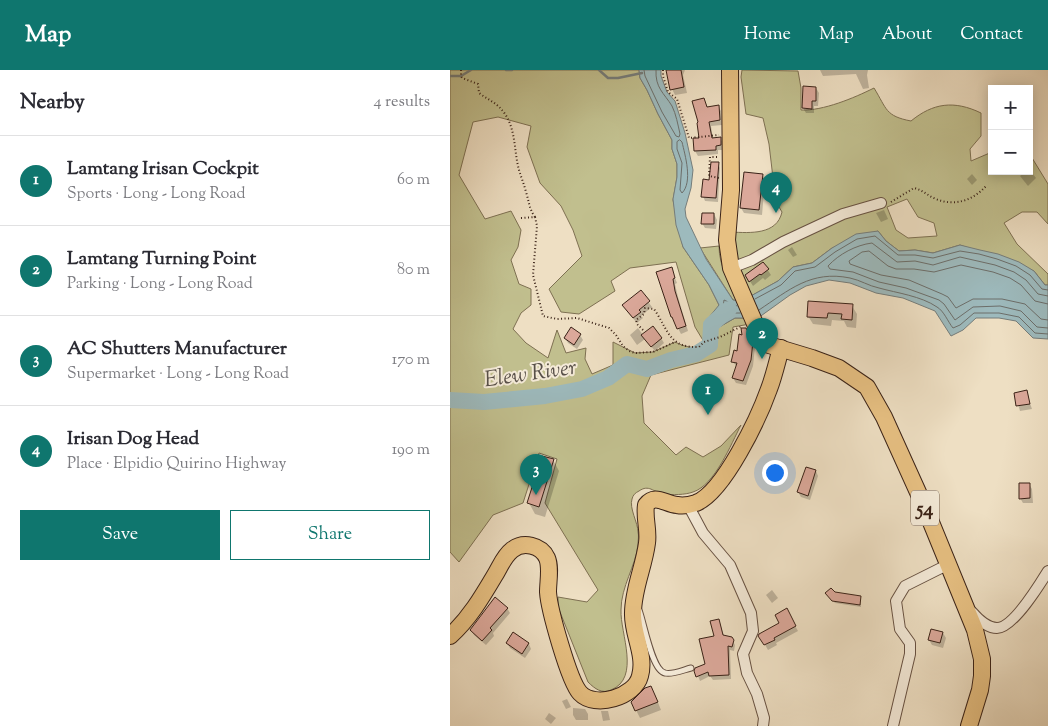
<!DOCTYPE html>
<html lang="en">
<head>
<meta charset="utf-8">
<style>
	body { margin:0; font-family:"Sorts Mill Goudy",serif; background:#f7f7f7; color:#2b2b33 }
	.controls { position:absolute; right:15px; top:15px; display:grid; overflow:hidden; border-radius:0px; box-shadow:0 2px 12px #0003 }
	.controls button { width:45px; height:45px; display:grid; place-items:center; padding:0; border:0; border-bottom:1px solid #e1e1e2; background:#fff; color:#2b2b33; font:25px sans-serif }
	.you { position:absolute; left:324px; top:402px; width:18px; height:18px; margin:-12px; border:4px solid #fff; border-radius:50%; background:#1a73e8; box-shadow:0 0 0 8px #1a73e833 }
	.badge { display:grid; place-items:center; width:32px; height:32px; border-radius:50%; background:#0f766e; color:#fff; font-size:16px; font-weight:700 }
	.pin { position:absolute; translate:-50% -41px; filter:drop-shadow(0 1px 2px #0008) }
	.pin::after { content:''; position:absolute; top:26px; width:18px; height:15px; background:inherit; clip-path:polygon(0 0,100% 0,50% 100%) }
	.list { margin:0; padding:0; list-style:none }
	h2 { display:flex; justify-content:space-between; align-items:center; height:65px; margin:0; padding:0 20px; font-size:21px }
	h2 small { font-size:16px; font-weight:400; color:#7c7c81 }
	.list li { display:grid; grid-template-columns:32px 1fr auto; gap:15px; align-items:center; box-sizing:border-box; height:90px; padding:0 20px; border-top:1px solid #e1e1e2 }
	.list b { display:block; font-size:19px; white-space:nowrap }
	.list p { margin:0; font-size:16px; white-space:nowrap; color:#7c7c81 }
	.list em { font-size:16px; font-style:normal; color:#7c7c81 }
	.actions { display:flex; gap:10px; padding:15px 20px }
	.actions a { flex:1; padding:11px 0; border:1px solid #0f766e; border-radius:0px; text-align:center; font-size:18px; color:#0f766e }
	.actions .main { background:#0f766e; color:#fff }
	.map { position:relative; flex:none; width:598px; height:656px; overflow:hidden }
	header { display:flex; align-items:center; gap:30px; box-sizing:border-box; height:70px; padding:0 25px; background:#0f766e; color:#fff }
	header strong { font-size:24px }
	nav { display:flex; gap:28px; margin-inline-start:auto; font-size:18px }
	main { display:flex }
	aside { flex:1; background:#fff }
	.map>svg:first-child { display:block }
</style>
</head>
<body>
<header>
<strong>Map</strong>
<nav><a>Home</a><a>Map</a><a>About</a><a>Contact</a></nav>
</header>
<main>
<aside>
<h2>Nearby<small>4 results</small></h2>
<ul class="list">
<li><span class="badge">1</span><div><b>Lamtang Irisan Cockpit</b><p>Sports · Long - Long Road</p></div><em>60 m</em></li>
<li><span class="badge">2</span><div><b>Lamtang Turning Point</b><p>Parking · Long - Long Road</p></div><em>80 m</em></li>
<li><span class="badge">3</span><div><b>AC Shutters Manufacturer</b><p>Supermarket · Long - Long Road</p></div><em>170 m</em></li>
<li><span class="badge">4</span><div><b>Irisan Dog Head</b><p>Place · Elpidio Quirino Highway</p></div><em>190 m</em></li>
</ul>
<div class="actions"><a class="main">Save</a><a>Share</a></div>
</aside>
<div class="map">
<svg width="598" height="656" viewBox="0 0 598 656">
	<rect width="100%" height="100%" fill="#eedfc3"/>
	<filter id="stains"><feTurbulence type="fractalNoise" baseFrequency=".004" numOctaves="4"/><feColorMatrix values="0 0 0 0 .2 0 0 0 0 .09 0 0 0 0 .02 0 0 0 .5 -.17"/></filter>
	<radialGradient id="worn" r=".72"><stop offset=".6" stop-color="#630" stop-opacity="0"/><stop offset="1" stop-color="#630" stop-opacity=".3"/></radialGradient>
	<g fill="#c1bf8e" stroke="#7e7052" fill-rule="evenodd">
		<path d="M0,0h189l1,8 7,12 11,24 14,26v9l5,15v13l-4,23 10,47 26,38 10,20 2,21 14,-8h11l4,6 -17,3 -4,28 -78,20 -9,21 2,27 32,32 10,-8 17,10 18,-11 20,-21c-10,19 -26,60 -48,67 -8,3 -21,3 -30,2 -10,-2 -14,-10 -24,-3 -4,2 -6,4 -7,8 -3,9 6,24 6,33 1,4 0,8 0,12 -2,22 -17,42 -17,66 -1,23 20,68 -10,80 -9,4 -16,-1 -23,-8l-30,-75v-10l29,5 11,-12 -53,-87 12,-44 -18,-6 -16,50 -30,12 -34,47 -9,-10zM48,47l33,9 -4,21 13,36 21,23 12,24 9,26 -33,33 12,23 18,2 36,-23 -4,-10 19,-13 46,-6 19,65 9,15 -2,3c-8,5 -19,1 -27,-3l-22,10 -18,1 -22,-11v23l-21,9 -7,-15 1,-11 -20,5 -9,-23 -9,28 -22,-15 -13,-14 8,-16 10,-8v-16l-12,-5 -8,-24 7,-13 3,-17 -10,-19 -26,8 -26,-44 14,-53z"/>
		<path d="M292,0l56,1 3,17v22c22,1 53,-12 73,-22 13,21 11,28 37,33 22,-18 43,-21 70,-8v23l-11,13 1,12 21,-9v19h37v-18l19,31v40l-11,-12h-15l-18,11 13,21 31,30v11h-3l-11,-14 -74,-26 -27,8 -18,-3 -16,1 -13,-10 -8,-10 -46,17 -20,15 -19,4 -15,14 -29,16 -17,-43 -1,-22c19,1 46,3 51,-20l-9,-15v-19l-4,-34 -6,-26 -17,-4 -5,-37zM457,129l11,18 16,6 3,13 -29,2 -12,-8 -9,-23z"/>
		<path d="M269,176c0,21 11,38 20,55l-6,-1 -33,-52z"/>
	</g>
	<path fill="#9dbabd" stroke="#757d7b" d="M189,0h22v6l6,16 8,9 10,32 8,37 -2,18 -6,21 1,8 20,42 27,41 6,1 10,-4 29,-16 15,-14 19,-4 20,-15 24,-14 22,-3 8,10 13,10 16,-1 18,3 27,-8 20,5 18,4 21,8 15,9 11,14h3v54l-15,-1 -17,-17 -17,-3h-23l-13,12 -12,6 -16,-25 -32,-13 -27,-5 -26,-10 -21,-3 -23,6 -16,9 -32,23h-23l-14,8 -11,-10 9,-11 -10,-20 -26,-38 -7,-22 -3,-26 4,-22v-13l-5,-15v-9l-14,-26 -11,-24 -7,-12z"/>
	<g fill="#0003">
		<path d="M219,0h16l-2,5 4,18 -12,2 -3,-6z"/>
		<path d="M370,0h48l-1,5 2,13 -6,1 -7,-15 -33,2z"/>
		<path d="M366,18l3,5 -1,13h-4v7h-8l-3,-5z"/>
		<path d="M254,29l4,9 10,-2 3,5 1,14 -11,1 2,13 7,-1 3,5v7h-5v4l-20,2 -3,-5 6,-12z"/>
		<path d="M268,94l2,4 -2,34 -13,-1 -2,-5z"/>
		<path d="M579,99l7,9 -8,8 -8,-10 6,-5h3z"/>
		<path d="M522,104l5,6 -5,5 -5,-6z"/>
		<path d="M312,105l3,5 -3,35 -18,-2 -3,-5z"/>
		<path d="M434,140l4,9 -7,3 -5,-9z"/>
		<path d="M264,144l3,6 -1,9 -11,-1 -3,-5z"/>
		<path d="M342,177l5,8 -4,2 -5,-7z"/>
		<path d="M313,193l8,12 -6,5 -2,-2 -10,8 -7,-11z"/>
		<path d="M221,198l6,15 -2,1 3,13 10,34 -7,3 -9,-17z"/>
		<path d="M191,222l11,15 -11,9 2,2 -6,5 -11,-13z"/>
		<path d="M402,236l5,8 -1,14 -9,-1 -3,-6 -12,-1 -1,6 -18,-2 -5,-8z"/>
		<path d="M188,258l5,7 18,3 3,5 -9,8 -10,-12 -8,6 -7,-10z"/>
		<path d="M122,259l8,6 3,5 -6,9 -9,-6 -3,-5z"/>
		<path d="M295,259l10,18 -2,19 -7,19 -10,-2 -3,-5 4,-11 -4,-5 5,-9z"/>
		<path d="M576,322l6,17 -12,2 -5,-17z"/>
		<path d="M103,390l6,11 -14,46 -10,-3 -6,-11z"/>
		<path d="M366,401l2,5 -8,24 -9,-3 -3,-5z"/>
		<path d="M579,414l3,5 1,14h-10l-3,-5z"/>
		<path d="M322,520l6,8 -6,5 -6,-8z"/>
		<path d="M384,524l27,3v10l-26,-4 -7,-8z"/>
		<path d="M57,538l3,5 -17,20 1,3 -8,9 -12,-10 -3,-5z"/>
		<path d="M336,540l12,21 -22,12 1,2 -9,5 -8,-14 21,-12z"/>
		<path d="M269,550l5,16 7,2 4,7 -1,6 -4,-1 1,29 -18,1 -3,-4 -10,5 -2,-5 8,-11z"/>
		<path d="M493,563l3,5 -3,10 -11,-3 -3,-5z"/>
		<path d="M57,573l22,1 2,5 -6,9 -15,-10z"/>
		<path d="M205,625l6,15 -21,8 -4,-8z"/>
		<path d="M117,629l4,8 -5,2 -4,-8z"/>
		<path d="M123,638l12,1 3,5v6h-12l-3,-5z"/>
		<path d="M151,641h7l2,9 -7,1z"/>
		<path d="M99,643l7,5 -5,6 -6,-5z"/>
	</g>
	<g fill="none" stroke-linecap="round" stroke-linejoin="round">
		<g stroke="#6c6e6a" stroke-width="1">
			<path d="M194,0l1,6 17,36 14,24 3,1 1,-3c-2,-9 -4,-20 -8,-28 -8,-13 -17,-18 -16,-36"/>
			<path d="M230,70l2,2c3,13 11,40 0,51l-2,-3 2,-27 -5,-14v-7z"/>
			<path d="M598,226l-10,-2 -12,-14 -12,-8 -19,-7 -35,-8 -27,8 -18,-4 -18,1 -25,-19c-16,2 -33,11 -44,23l2,3 23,3 26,10 27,6 33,12 5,4 11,16 18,-13 27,-1 21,5 16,16 11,1"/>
			<path d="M305,229l26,-14 14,-14 20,-4 20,-15 22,-13 18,-3 23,19h17l18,3 27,-7 19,3 18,5 19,7 14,9 12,14 6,1"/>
			<path d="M598,234l-13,-3 -14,-16 -11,-7 -17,-6 -32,-7 -27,7 -20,-3h-18l-8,-3 -19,-15 -7,1 -13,9 1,3 31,11 28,5 33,14 6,3 8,11 17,-9h29l23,5 16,15 7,1"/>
			<path d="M287,236l-13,-6 -1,8 -5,8 4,3 11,-6h7"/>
			<path d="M309,240c30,-20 52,-40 91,-32 10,2 19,8 29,10 18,5 42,8 58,19 7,4 11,15 16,21l7,-3 14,-12h25l20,4 16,16 13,1"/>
		</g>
		<g stroke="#757d7b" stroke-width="2.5">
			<path d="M56,0h6"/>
			<path d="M149,0l9,8h10l24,-5"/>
			<path d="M0,6h11l10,-6"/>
		</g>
		<path stroke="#9dbabd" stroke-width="16" d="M0,330l34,2 61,-6 37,-7 26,-11 19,-14 20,5 24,-9 25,-6 14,-9 1,-20 18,-16"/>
	</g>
	<g fill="#dba89a" stroke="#3a2217">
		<path d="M216,0h15l3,17 -14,3z"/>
		<path d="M353,16l13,1v14h-4v8l-10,-1z"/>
		<path d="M254,28l3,9 12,-2 1,15 -11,2 3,16 9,-1v8l-5,1v4l-22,1 -1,-13h6l-2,-15 1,-1 -6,-21z"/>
		<path d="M261,92h8l-3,36 -15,-1 2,-18 6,1z"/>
		<path d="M294,102l19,2 -4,36 -19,-2z"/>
		<path d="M252,143h12v11h-13z"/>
		<path d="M313,192l6,7 -8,6 -1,-1 -11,8 -4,-7z"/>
		<path d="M222,197l3,11 -2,1 2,12 11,35 -9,3 -5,-12h-1l-15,-45z"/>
		<path d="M191,220l9,11 -11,9 2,2 -8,6 -11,-13z"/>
		<path d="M358,231l45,3 -1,16 -11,-1 1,-5 -14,-1 -1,5 -20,-1z"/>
		<path d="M203,256l9,12 -11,9 -10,-12z"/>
		<path d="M121,257l10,7 -7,11 -10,-7z"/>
		<path d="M291,258h5l7,13 -2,19 -8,21 -11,-3 5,-15 -6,-1 3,-12 3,1 2,-17 3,1z"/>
		<path d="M577,320l3,14 -14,2 -2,-13z"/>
		<path d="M92,386l12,3 -15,48 -12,-4z"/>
		<path d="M356,397l10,3 -8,26 -11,-4z"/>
		<path d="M569,413h11v15l-11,1z"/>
		<path d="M381,518l4,4 26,4 -1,9 -28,-4 -7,-8z"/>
		<path d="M45,527l13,11 -18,20 2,2 -10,11 -12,-11z"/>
		<path d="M337,538l9,18 -22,12 1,2 -11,5 -6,-9 1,-2 20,-11 -4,-8z"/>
		<path d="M269,549l4,16 9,2 2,3 -2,7 -4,-1 1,29 -20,1 -1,-4 -12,5 -2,-6 1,-3 10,-4 -6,-25 15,-3 -4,-15z"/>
		<path d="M481,559l12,3 -3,11 -12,-3z"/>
		<path d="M63,562l16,11 -7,11 -16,-11z"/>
		<path d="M201,616l7,16 -23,9 -4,-9 14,-14z"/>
	</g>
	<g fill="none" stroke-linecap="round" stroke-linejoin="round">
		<defs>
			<path id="service" d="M189,540c5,13 13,61 26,63 7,2 18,-3 26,-5"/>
			<g id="minor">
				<path d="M281,198l21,-8 31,-18 60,-28 38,-11"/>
				<path d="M238,435l15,28 27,32 21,48 2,18 -10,23 4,19 10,21 7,24 -1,8"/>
				<path d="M522,542c6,7 15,16 25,16 16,0 43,-44 51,-57"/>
				<path d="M443,656l17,-72v-11l-10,-14 -4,-28 9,-15 44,-22"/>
			</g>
			<path id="primary" d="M0,566c19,-17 32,-39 45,-61 5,-8 9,-19 17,-25 11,-9 29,-5 35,8 4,9 1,24 1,34 1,17 21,89 32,101 15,16 55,4 60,-17 6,-21 -8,-42 -7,-63 0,-24 11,-46 14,-70 2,-13 -3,-25 -1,-38 9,-12 19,-1 31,0 6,1 13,0 19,-2 28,-11 63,-86 73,-114 5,-13 8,-27 12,-41"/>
			<path id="trunk" d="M280,0l1,120 -4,50 4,28 25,58 6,11 7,8 43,13 27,10 28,19 17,30 42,93 49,120 7,29v17l-2,14 -11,36"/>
		</defs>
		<use href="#service" stroke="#675142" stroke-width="7"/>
		<use href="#minor" stroke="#675142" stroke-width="12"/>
		<use href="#primary" stroke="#3a2217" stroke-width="18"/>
		<use href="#trunk" stroke="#3a2217" stroke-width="18"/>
		<g stroke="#3a2217" stroke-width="2" stroke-dasharray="1 2.5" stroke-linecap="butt">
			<path d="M11,0v6l1,2 16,6 1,9c9,7 19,10 26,21 11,16 9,38 14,56 2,7 5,14 7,22 3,9 3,17 9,25"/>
			<path d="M213,0v6l5,16 9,7 12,39 30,-3"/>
			<path d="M267,87h-7l-1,19 10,2"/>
			<path d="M441,132l23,-14c9,2 14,8 22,11 19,8 38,1 51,-14"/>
			<path d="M71,148l14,-1 2,9 -4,49 10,41 14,3 20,-1 32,10 7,7 7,11 6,5 6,2 18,-1 22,-10"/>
			<path d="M193,260l-6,-6 -1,-4 8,-6 1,-6 9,1 2,3c13,21 15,36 43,35l5,-5 16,-5 22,-11"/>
		</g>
		<use href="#service" stroke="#f4ead8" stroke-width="5"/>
		<use href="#minor" stroke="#f4ead8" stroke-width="10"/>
		<use href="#primary" stroke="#e7c082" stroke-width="16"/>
		<use href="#trunk" stroke="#e7c082" stroke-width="16"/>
	</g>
	<g text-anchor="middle" stroke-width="4" stroke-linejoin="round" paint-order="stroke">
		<rect fill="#f4ead8" stroke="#725e51" stroke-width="1" x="461" y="420.5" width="28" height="35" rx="4"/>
		<g font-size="20" font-weight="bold" fill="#3a2217">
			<text x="475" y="445">54</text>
		</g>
		<g font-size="22" font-style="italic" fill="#585049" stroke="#f4ead8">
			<text transform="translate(80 302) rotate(-8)" y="8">Elew River</text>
		</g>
	</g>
	<rect width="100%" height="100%" filter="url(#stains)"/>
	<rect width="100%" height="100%" fill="url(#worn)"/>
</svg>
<div class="controls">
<button>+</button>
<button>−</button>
</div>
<div class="you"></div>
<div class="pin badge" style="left:258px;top:345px">1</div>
<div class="pin badge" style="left:312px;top:289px">2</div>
<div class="pin badge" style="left:86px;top:425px">3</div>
<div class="pin badge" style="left:326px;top:143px">4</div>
</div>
</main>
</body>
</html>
